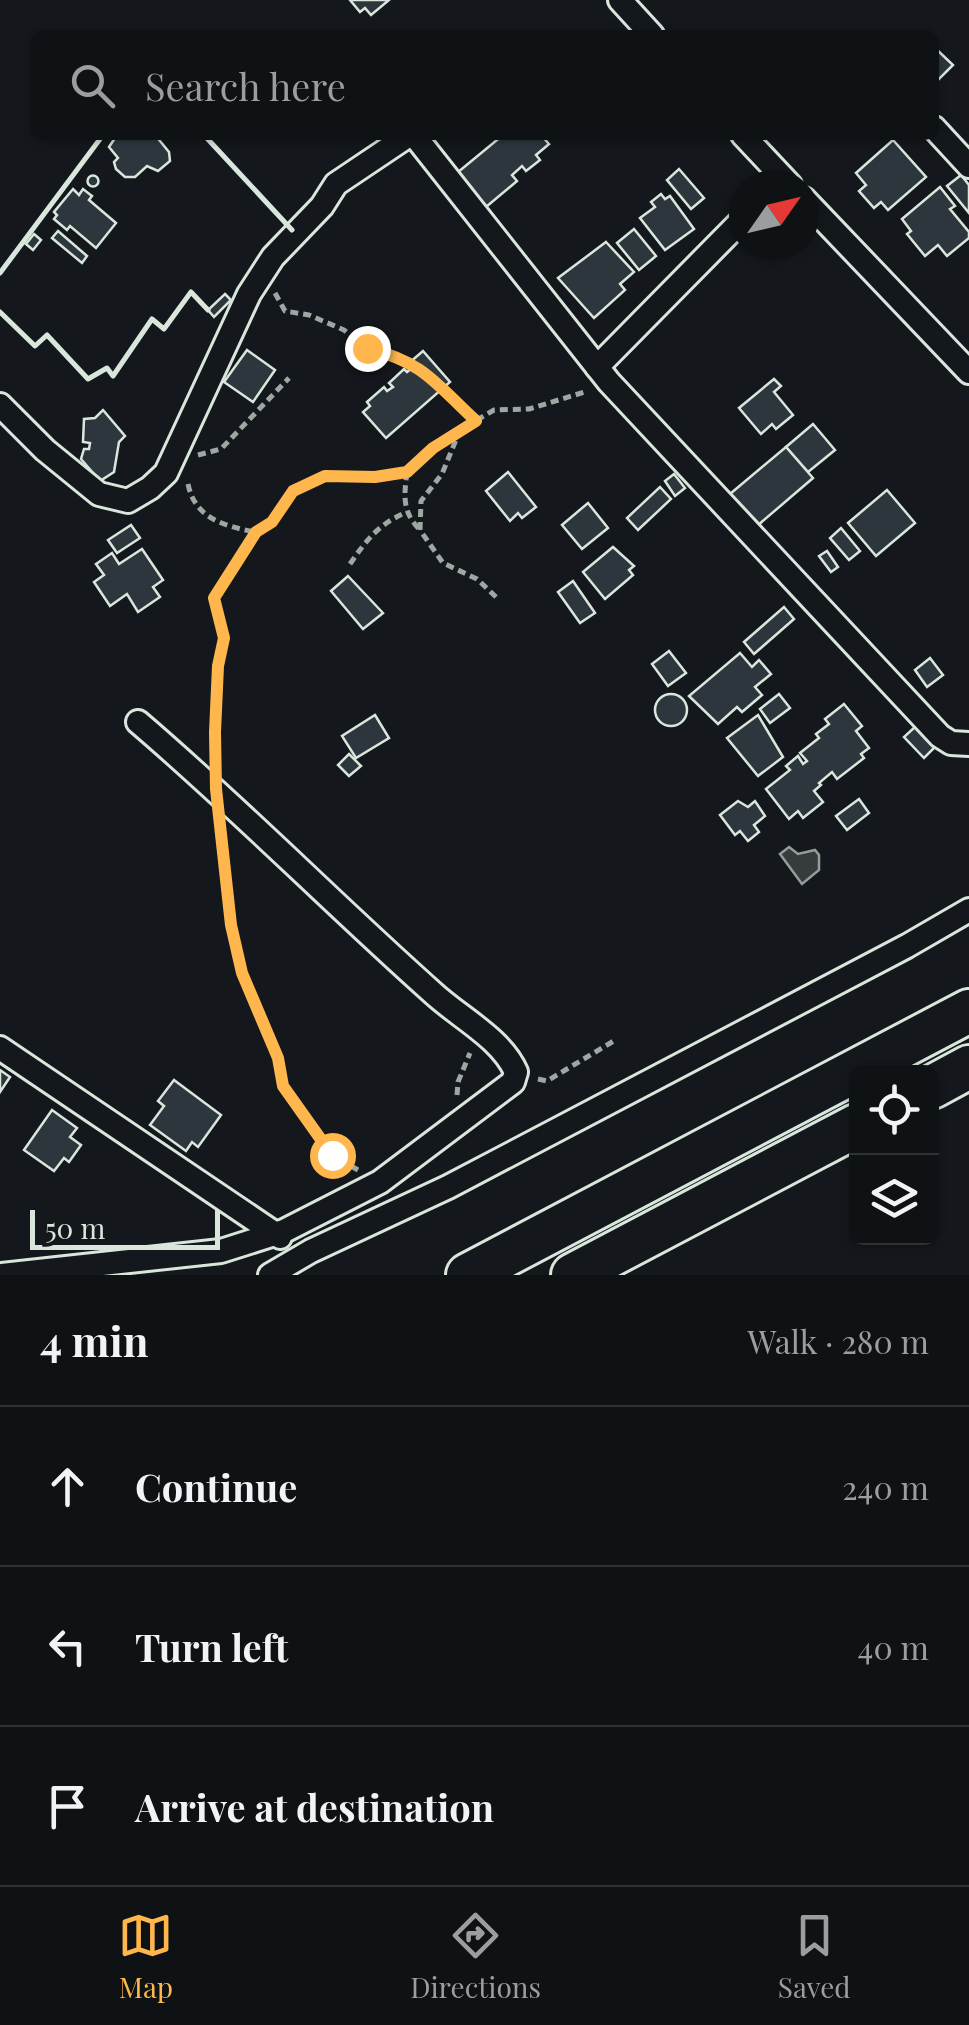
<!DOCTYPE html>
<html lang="en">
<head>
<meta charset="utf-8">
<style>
	body { margin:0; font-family:"Playfair Display",serif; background:#1d2022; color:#f1f3f6 }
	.controls { position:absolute; right:30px; bottom:30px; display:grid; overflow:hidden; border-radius:15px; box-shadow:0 2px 8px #0004 }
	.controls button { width:90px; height:90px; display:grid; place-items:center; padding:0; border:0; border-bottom:2px solid #2f3234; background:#0f1215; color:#f1f3f6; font:50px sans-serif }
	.compass { position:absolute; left:729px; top:170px; width:90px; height:90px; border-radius:50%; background:#0f1215; box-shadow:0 2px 8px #0004; rotate:56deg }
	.scale { position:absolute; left:30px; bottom:25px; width:190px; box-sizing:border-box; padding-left:10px; border:5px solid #d8e6dc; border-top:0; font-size:28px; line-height:35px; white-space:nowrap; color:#d8e6dc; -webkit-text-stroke:8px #14181c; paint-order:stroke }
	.stop { position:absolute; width:30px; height:30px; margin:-22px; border:8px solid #ffb74d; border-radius:50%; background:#fff }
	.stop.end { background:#ffb74d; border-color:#fff; box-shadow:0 2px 10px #0008 }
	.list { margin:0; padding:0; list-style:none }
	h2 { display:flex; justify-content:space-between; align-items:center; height:130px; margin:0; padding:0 40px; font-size:42px }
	h2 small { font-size:32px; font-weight:400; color:#9b9ea0 }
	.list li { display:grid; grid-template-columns:65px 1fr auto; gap:30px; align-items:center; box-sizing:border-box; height:160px; padding:0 40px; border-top:2px solid #2f3234 }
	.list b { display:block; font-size:38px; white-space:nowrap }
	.list em { font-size:32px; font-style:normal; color:#9b9ea0 }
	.icon { flex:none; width:55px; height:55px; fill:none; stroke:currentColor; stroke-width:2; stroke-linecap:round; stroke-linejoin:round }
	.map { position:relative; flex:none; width:969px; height:1275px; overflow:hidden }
	.search { position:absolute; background:#0f1215; box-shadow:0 2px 8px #0004; left:30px; right:30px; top:30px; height:110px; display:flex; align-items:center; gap:25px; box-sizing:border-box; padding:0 35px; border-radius:15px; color:#9b9ea0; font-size:38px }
	.sheet { height:610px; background:#0f1215 }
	nav { display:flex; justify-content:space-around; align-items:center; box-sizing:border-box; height:140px; border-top:2px solid #2f3234; background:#0f1215; font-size:28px; color:#9b9ea0 }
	nav a { display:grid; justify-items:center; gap:5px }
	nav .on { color:#ffb74d }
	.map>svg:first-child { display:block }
</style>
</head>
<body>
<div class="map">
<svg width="969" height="1275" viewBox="0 0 969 1275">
	<rect width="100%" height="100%" fill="#14181c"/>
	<path fill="#363b3e" stroke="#939e99" stroke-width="2.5" d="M789,847l9,7 17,-4 4,5v15l-17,14 -22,-30z"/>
	<g fill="#2c363c" stroke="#d8e6dc" stroke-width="2.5">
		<path d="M350,0h39l-18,15 -6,-7 -5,4z"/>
		<path d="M934,47l19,18 -19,19z"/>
		<path d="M117,135h38l14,17 1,9 -12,10 -11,-5 -12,11h-10l-9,-8 -2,-7 4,-4 -9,-11z"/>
		<path d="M503,135h38l8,9 -13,11 4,5 -14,11 -4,-5 -10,9 5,6 -31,26 -4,-5 -12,10 -24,-30z"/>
		<path d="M893,140l33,37 -38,33 -7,-8 -7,6 -15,-17 7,-6 -10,-12z"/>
		<path d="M679,169l25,29 -13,11 -24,-29z"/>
		<path d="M961,175l8,10v28l-22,-27z"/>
		<circle cx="93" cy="181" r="5.5"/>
		<path d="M940,187l15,19 -5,3 19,23v6l-22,18 -9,-11 -13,11 -18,-22 4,-3 -9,-12z"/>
		<path d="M73,189l6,6 4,-6 9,7 -3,4 27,23 -20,25 -26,-22 -3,4 -13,-11 3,-4 -3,-3z"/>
		<path d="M661,194l4,5 5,-3 24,33 -29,21 -25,-32 15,-11 -4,-5z"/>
		<path d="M634,229l22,27 -17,14 -22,-27z"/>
		<path d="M58,231l29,25 -5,7 -30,-25z"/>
		<path d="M34,234l7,6 -8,10 -7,-6z"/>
		<path d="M606,242l28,30 -14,12 5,6 -31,28 -36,-40z"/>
		<path d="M225,294l6,6 -17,17 -6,-7z"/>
		<path d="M247,350l28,20 -22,32 -29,-20z"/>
		<path d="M423,351l27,31 -64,56 -23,-26 7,-6 -3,-4 17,-15 3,4 6,-4 -4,-4 15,-14 3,3 5,-4 -3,-5z"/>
		<path d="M774,379l7,7 -7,6 19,23 -17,14 -4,-5 -11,10 -22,-26z"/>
		<path d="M103,410l22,26 -6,6 -5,30 -14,9 -19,-22 3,-10h5l1,-6 -7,-1 1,-23 11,-1z"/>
		<path d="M813,424l22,26 -27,22 -22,-25z"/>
		<path d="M786,447l27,31 -56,48 -27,-32z"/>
		<path d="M508,472l28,35 -14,11 -4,-5 -8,8 -24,-30z"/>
		<path d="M674,474l11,14 -10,8 -10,-15z"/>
		<path d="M660,487l11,12 -33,31 -11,-12z"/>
		<path d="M887,490l28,33 -39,33 -28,-33z"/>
		<path d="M588,503l20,25 -26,21 -20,-24z"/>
		<path d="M131,525l9,13 -23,15 -9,-13z"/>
		<path d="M841,528l19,23 -11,9 -19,-22z"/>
		<path d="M613,547l21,19 -5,4 4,5 -28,24 -22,-27z"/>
		<path d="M142,549l21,31 -10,7 7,10 -22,15 -11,-18 -17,12 -16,-24 10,-7 -8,-11 16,-11 7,11z"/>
		<path d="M827,551l11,16 -7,5 -12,-16z"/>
		<path d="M348,576l35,37 -20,16 -32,-38z"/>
		<path d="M573,581l22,32 -15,10 -22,-31z"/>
		<path d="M784,607l10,12 -40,35 -10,-12z"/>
		<path d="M669,651l17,22 -18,13 -16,-22z"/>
		<path d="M740,653l12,14 7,-7 12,14 -16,13 7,8 -20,17 -5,-5 -19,17 -29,-28z"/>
		<path d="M930,658l13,17 -16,12 -12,-17z"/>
		<circle cx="671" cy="710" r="16"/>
		<path d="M779,694l11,14 -20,15 -10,-14z"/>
		<path d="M844,704l18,22 -6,5 13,17 -8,6 3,4 -27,21 -5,-7 -13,11 2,2 -7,6 9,11 -20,16 -5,-7 -9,8 -23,-30 24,-19 -4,-4 12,-10 5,8 4,-3 -7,-8 19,-15 -3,-4 13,-10 -4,-5z"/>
		<path d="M375,715l14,23 -33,20 -14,-22z"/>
		<path d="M758,715l25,42 -25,19 -31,-38z"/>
		<path d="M916,726l20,20 -12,12 -20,-21z"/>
		<path d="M349,754l12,12 -12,10 -11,-11z"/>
		<path d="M859,799l10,14 -22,17 -11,-14z"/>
		<path d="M738,801l10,6 7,-6 10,15 -11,9 5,7 -11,9 -8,-10 -5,4 -15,-20z"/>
		<path d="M0,1070l10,7 -10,15z"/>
		<path d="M174,1080l47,35 -23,32 -6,-5 -6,9 -36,-26 14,-19 -6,-5z"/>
		<path d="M52,1110l25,18 -7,9 11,8 -12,17 -5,-4 -10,13 -30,-21z"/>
	</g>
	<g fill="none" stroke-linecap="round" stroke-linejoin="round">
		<defs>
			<g id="street">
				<path d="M620,0l32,35"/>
				<path d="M934,128l35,38"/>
				<path d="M414,135l195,247 331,354 11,7 18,1"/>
				<path d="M743,135l47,50"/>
				<path d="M804,199l165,173"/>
				<path d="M597,367l147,-149"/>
				<path d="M0,405l45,45 54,44 29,7 22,-13 16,-15 83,-179 24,-37 49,-51 14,-22 73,-49"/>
				<path d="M0,1048l280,189"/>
				<path d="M2,1275l219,-24 63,-20 96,-49 133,-100 3,-10c-15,-34 -56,-54 -83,-79 -100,-89 -193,-184 -295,-271"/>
				<path d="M270,1275l41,-24 137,-64 459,-241 62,-36"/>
			</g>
			<g id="highway">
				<path d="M932,1087l37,-20"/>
				<path d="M468,1275l501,-264"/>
				<path d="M573,1275l283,-149"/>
			</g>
		</defs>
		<use href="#street" stroke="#d8e6dc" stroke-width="28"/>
		<use href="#highway" stroke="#d8e6dc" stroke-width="48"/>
		<g stroke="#9da8a2" stroke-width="5" stroke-dasharray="8 5" stroke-linecap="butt">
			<path d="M275,293l10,18 24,4 35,15 23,19 35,9 24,14 49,49"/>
			<path d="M198,455l23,-6 68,-71"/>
			<path d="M407,472c-3,24 -5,39 12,57"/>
			<path d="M188,484c7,35 37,42 67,48l17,-9 21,-32 32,-15 50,1 32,-5 53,-42"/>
			<path d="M350,564c17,-25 29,-40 57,-52"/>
			<path d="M496,597l-19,-18 -34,-16 -23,-33 1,-29 21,-27 18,-44 34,-20 35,-1 59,-18"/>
			<path d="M216,761l3,-95 5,-28 -10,-40 41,-66"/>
			<path d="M220,826l11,99 11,48 35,86 6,27 49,69 26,15"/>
			<path d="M538,1079l9,2 70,-42"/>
			<path d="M457,1095l1,-13 12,-29"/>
		</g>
		<use href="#street" stroke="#14181c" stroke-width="22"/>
		<use href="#highway" stroke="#14181c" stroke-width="42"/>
		<g stroke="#d8e6dc" stroke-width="5">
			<path d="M204,135l88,95"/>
			<path d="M0,273l103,-138"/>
			<path d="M0,312l35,34 12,-11 41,44 19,-11 6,8 39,-57 12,10 27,-37 17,18"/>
		</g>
	</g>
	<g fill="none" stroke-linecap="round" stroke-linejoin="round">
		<path stroke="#ffb74d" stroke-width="12" d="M332,1155l-49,-69 -5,-28 -36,-85 -11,-48 -15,-136 -1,-57 3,-66 6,-28 -10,-40 42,-66 16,-10 21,-31 32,-15 50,1 32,-5 26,-24 43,-27c-42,-39 -51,-58 -109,-73"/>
	</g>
</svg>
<div class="controls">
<button><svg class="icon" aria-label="locate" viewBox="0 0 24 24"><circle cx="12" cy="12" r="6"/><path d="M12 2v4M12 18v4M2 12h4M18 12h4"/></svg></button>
<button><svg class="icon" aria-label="layers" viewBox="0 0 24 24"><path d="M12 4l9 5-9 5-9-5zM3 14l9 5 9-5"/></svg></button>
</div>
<svg class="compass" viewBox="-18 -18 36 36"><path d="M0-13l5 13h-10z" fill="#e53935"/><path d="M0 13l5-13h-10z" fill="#9b9ea0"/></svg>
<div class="scale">50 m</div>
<div class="stop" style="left:332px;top:1155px"></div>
<div class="stop end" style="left:367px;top:348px"></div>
<div class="search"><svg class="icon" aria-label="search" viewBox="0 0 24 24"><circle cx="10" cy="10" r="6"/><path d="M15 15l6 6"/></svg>Search here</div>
</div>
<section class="sheet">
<h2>4 min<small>Walk · 280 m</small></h2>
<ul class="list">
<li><svg class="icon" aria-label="ahead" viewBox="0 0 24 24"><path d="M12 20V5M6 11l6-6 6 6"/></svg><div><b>Continue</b></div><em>240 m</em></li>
<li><svg class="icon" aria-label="left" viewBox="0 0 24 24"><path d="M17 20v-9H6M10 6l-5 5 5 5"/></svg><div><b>Turn left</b></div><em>40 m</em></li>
<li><svg class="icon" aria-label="arrive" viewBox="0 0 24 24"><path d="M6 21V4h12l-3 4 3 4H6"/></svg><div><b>Arrive at destination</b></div></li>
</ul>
</section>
<nav>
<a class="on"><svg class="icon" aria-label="map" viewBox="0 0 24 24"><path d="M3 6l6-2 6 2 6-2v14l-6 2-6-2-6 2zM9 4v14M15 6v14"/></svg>Map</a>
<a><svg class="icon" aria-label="directions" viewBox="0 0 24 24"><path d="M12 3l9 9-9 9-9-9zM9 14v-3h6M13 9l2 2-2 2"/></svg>Directions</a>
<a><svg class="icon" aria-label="saved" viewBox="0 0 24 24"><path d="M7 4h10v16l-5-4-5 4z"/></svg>Saved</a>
</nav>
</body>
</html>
